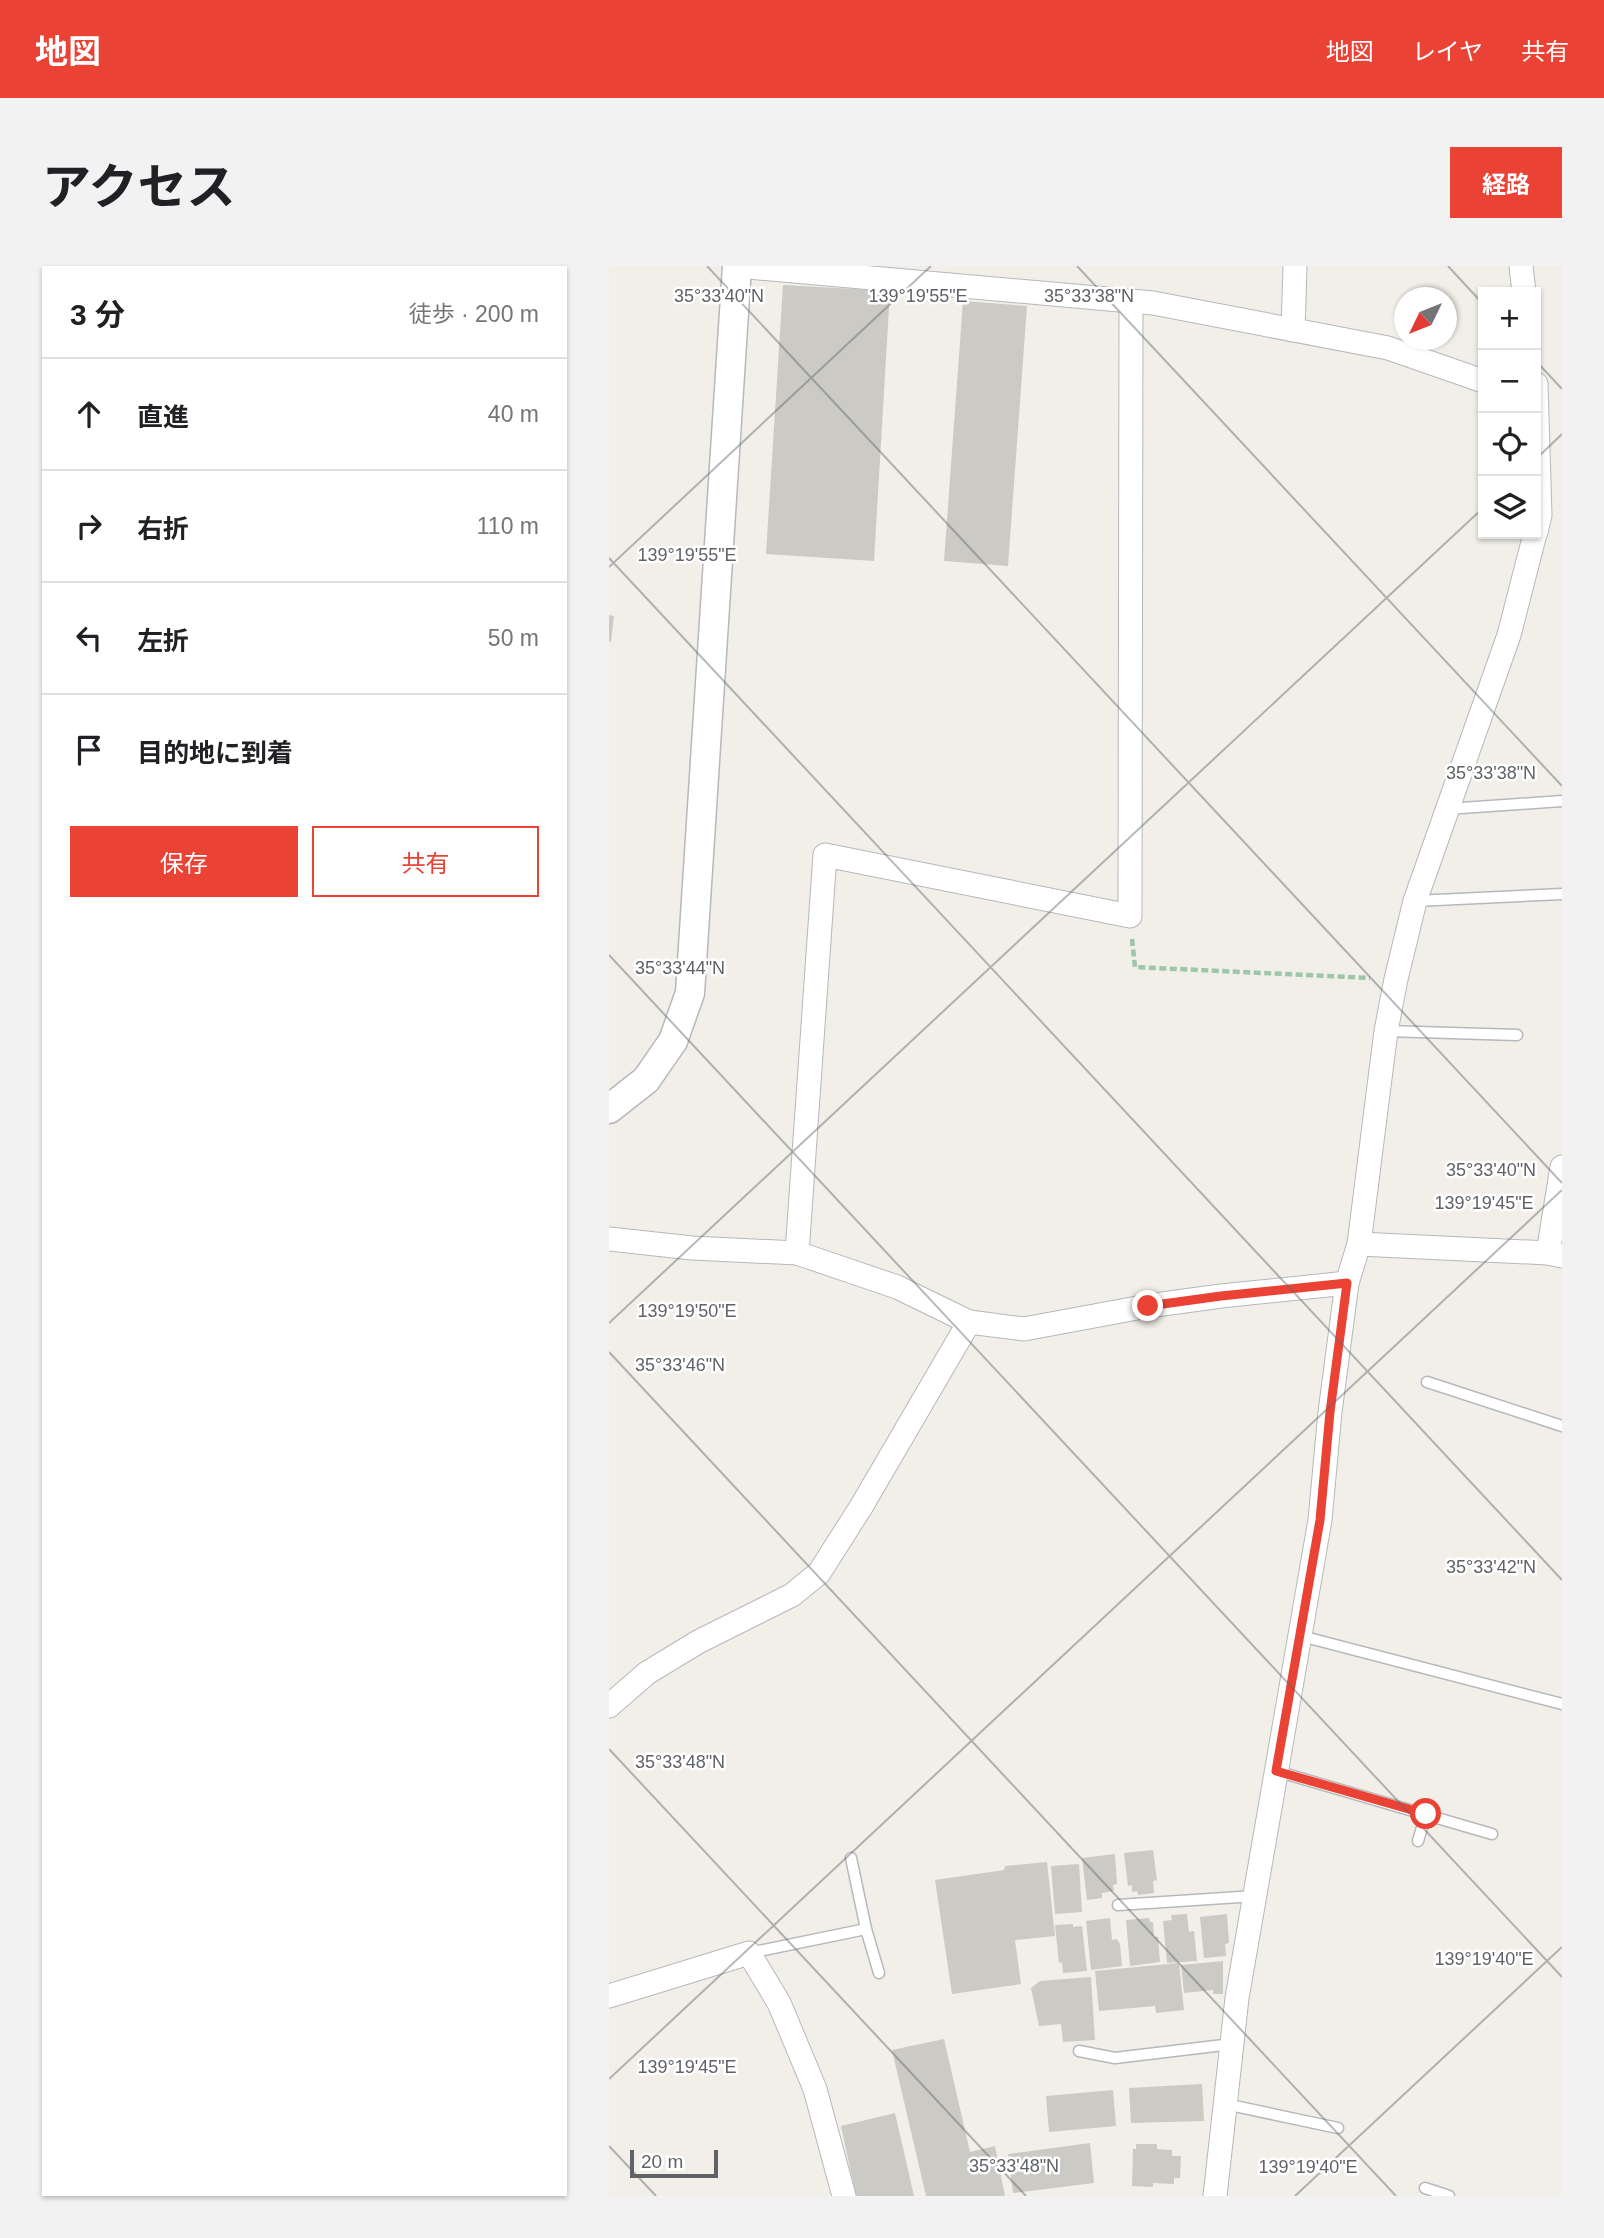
<!DOCTYPE html>
<html lang="ja">
<head>
<meta charset="utf-8">
<style>
	body { margin:0; font-family:Helvetica,"Noto Sans JP",sans-serif; background:#f2f2f2; color:#202124 }
	.controls { position:absolute; right:21px; top:21px; display:grid; overflow:hidden; border-radius:0px; box-shadow:0 2px 5px #0004 }
	.controls button { width:63px; height:63px; display:grid; place-items:center; padding:0; border:0; border-bottom:2px solid #e0e0e0; background:#fff; color:#202124; font:35px sans-serif }
	.compass { position:absolute; left:785px; top:21px; width:63px; height:63px; border-radius:50%; background:#fff; box-shadow:0 2px 5px #0004; rotate:227deg }
	.scale { position:absolute; left:21px; bottom:18px; width:88px; box-sizing:border-box; padding-left:7px; border:4px solid #5f6368; border-top:0; font-size:19px; line-height:24px; white-space:nowrap; color:#5f6368; -webkit-text-stroke:5px #fff; paint-order:stroke }
	.stop { position:absolute; width:21px; height:21px; margin:-16px; border:5px solid #ea4335; border-radius:50%; background:#fff }
	.stop.end { background:#ea4335; border-color:#fff; box-shadow:0 2px 7px #0008 }
	.list { margin:0; padding:0; list-style:none }
	h2 { display:flex; justify-content:space-between; align-items:center; height:91px; margin:0; padding:0 28px; font-size:30px }
	h2 small { font-size:23px; font-weight:400; color:#757577 }
	.list li { display:grid; grid-template-columns:46px 1fr auto; gap:21px; align-items:center; box-sizing:border-box; height:112px; padding:0 28px; border-top:2px solid #e0e0e0 }
	.list b { display:block; font-size:26px; white-space:nowrap }
	.list em { font-size:23px; font-style:normal; color:#757577 }
	.actions { display:flex; gap:14px; padding:21px 28px }
	.actions a { flex:1; padding:16px 0; border:2px solid #ea4335; border-radius:0px; text-align:center; font-size:24px; color:#ea4335 }
	.actions .main { background:#ea4335; color:#fff }
	.icon { flex:none; width:38px; height:38px; fill:none; stroke:currentColor; stroke-width:2; stroke-linecap:round; stroke-linejoin:round }
	.map { position:relative; flex:none; width:953px; height:1930px; overflow:hidden; border-radius:0px }
	header { display:flex; align-items:center; gap:42px; box-sizing:border-box; height:98px; padding:0 35px; background:#ea4335; color:#fff }
	header strong { font-size:33px }
	nav { display:flex; gap:38px; margin-inline-start:auto; font-size:24px }
	.intro { display:flex; align-items:center; justify-content:space-between; box-sizing:border-box; height:168px; padding:0 42px }
	h1 { margin:0; font-size:49px }
	.button { padding:18px 32px; border-radius:0px; background:#ea4335; color:#fff; font-size:24px; font-weight:700 }
	main { display:flex; gap:42px; padding:0 42px }
	aside { flex:1; background:#fff; border-radius:0px; box-shadow:0 2px 5px #0004 }
	.map>svg:first-child { display:block }
</style>
</head>
<body>
<header>
<strong>地図</strong>
<nav><a>地図</a><a>レイヤ</a><a>共有</a></nav>
</header>
<div class="intro"><h1>アクセス</h1><a class="button">経路</a></div>
<main>
<aside>
<h2>3 分<small>徒歩 · 200 m</small></h2>
<ul class="list">
<li><svg class="icon" aria-label="ahead" viewBox="0 0 24 24"><path d="M12 20V5M6 11l6-6 6 6"/></svg><div><b>直進</b></div><em>40 m</em></li>
<li><svg class="icon" aria-label="right" viewBox="0 0 24 24"><path d="M7 20v-9h11M14 6l5 5-5 5"/></svg><div><b>右折</b></div><em>110 m</em></li>
<li><svg class="icon" aria-label="left" viewBox="0 0 24 24"><path d="M17 20v-9H6M10 6l-5 5 5 5"/></svg><div><b>左折</b></div><em>50 m</em></li>
<li><svg class="icon" aria-label="arrive" viewBox="0 0 24 24"><path d="M6 21V4h12l-3 4 3 4H6"/></svg><div><b>目的地に到着</b></div></li>
</ul>
<div class="actions"><a class="main">保存</a><a>共有</a></div>
</aside>
<div class="map">
<svg width="953" height="1930" viewBox="0 0 953 1930">
	<rect width="100%" height="100%" fill="#f1efe8"/>
	<g fill="#cccac5">
		<path d="M174,19l107,6 -16,270 -108,-7z"/>
		<path d="M354,35l64,5 -19,260 -64,-5z"/>
		<path d="M0,349l5,1 -3,26 -2,-1z"/>
		<path d="M544,1584l4,30 -4,1 1,12 -16,2 -1,-4 -5,1v-7l-4,1 -4,-33z"/>
		<path d="M506,1588l2,30 -4,1 1,6 -12,2v5l-15,2 -5,-42z"/>
		<path d="M438,1596l8,74 -40,4 6,44 -69,10 -17,-114 69,-10 1,-4z"/>
		<path d="M470,1598l3,48 -27,2 -4,-48z"/>
		<path d="M578,1648l2,18 5,-1 3,30 -30,2 -4,-42 9,-1 -1,-5z"/>
		<path d="M618,1648l2,29 -4,1 1,12 -22,2 -4,-41z"/>
		<path d="M501,1652l2,22 5,-1 3,5 2,22 -31,4 -5,-49z"/>
		<path d="M540,1652l1,4h3l1,15h4l2,25 -30,4 -4,-46z"/>
		<path d="M464,1658v3l9,-1 5,45 -24,2 -1,-11 -3,1 -4,-38z"/>
		<path d="M614,1695v33h-10v-4l-29,3 -3,-28z"/>
		<path d="M570,1697l5,47 -28,3 -1,-7 -56,5 -4,-40z"/>
		<path d="M482,1711l4,63 -32,2 -2,-18 -22,2 -8,-38 9,-7z"/>
		<path d="M335,1773l26,113 25,-6 10,50h-79l-34,-146z"/>
		<path d="M593,1818l2,37 -73,2 -2,-35z"/>
		<path d="M504,1824l3,36 -67,6 -3,-36z"/>
		<path d="M286,1847l19,83h-58l-15,-70z"/>
		<path d="M481,1877l4,40 -81,10 -5,-39z"/>
		<path d="M527,1878h21v5l15,1v6h9l-1,22h-6v6l-21,-1v4l-21,-1 1,-37h3z"/>
	</g>
	<g fill="none" stroke-linecap="round" stroke-linejoin="round">
		<defs>
			<g id="service">
				<path d="M838,543l115,-8"/>
				<path d="M806,635l147,-7"/>
				<path d="M777,765l131,4"/>
				<path d="M818,1116l135,44"/>
				<path d="M692,1370l261,68"/>
				<path d="M667,1505l216,63"/>
				<path d="M809,1575l8,-27"/>
				<path d="M242,1592l15,71 13,44"/>
				<path d="M509,1639l137,-9"/>
				<path d="M140,1687l117,-24"/>
				<path d="M470,1785l36,7 117,-14"/>
				<path d="M616,1838l113,24"/>
				<path d="M816,1922l24,8"/>
			</g>
			<g id="minor">
				<path d="M128,0l416,37 235,45 95,33"/>
				<path d="M912,0l3,26"/>
				<path d="M684,64l2,-64"/>
				<path d="M927,118l4,131 -4,17"/>
				<path d="M0,973l83,9 105,5 100,34 72,35"/>
				<path d="M750,978l189,9 14,3"/>
				<path d="M188,987l28,-398 305,61 1,-615"/>
				<path d="M939,987l14,-86"/>
				<path d="M0,1440l38,-33 51,-31 94,-47 27,-22 42,-66 108,-185 55,7 124,-23 73,-10 126,-13"/>
				<path d="M0,1730l140,-43 30,50 36,86 29,107"/>
				<path d="M606,1930l22,-198 83,-478 10,-108 17,-129 12,-39 27,-213 10,-52 19,-78 94,-266 26,-101"/>
			</g>
			<path id="tertiary" d="M0,843l37,-29 27,-39 17,-48 47,-727"/>
		</defs>
		<use href="#service" stroke="#b5b8bc" stroke-width="13"/>
		<use href="#minor" stroke="#b5b8bc" stroke-width="25"/>
		<use href="#tertiary" stroke="#b5b8bc" stroke-width="31"/>
		<path stroke="#9cc7a9" stroke-width="4.5" stroke-dasharray="7 3.5" stroke-linecap="butt" d="M523,673l3,28 235,11"/>
		<use href="#service" stroke="#fff" stroke-width="10"/>
		<use href="#minor" stroke="#fff" stroke-width="23"/>
		<use href="#tertiary" stroke="#fff" stroke-width="28"/>
	</g>
	<g fill="none" stroke-linecap="round" stroke-linejoin="round">
		<path stroke="#ea4335" stroke-width="9" d="M539,1040l73,-10 126,-13 -17,129 -10,108 -44,251 150,43"/>
	</g>
	<path fill="none" stroke="#5f6368" stroke-width="2" stroke-opacity="0.45" d="M98,0l855,917M468,0l485,520M839,0l35,38M927,95l26,28M927,193l26,-25M0,292l953,1022M0,301l322,-301M0,689l953,1022M0,1057l874,-815M0,1086l787,844M0,1483l417,447M0,1813l953,-889M0,1880l47,50M686,1930l267,-249"/>
	<g font-size="18" text-anchor="middle" fill="#5f6368" stroke="#fff" stroke-width="5" stroke-linejoin="round" paint-order="stroke">
		<text x="309" y="36">139°19'55"E</text>
		<text x="110" y="36">35°33'40"N</text>
		<text x="480" y="36">35°33'38"N</text>
		<text x="78" y="295">139°19'55"E</text>
		<text x="882" y="513">35°33'38"N</text>
		<text x="71" y="708">35°33'44"N</text>
		<text x="882" y="910">35°33'40"N</text>
		<text x="875" y="943">139°19'45"E</text>
		<text x="78" y="1051">139°19'50"E</text>
		<text x="71" y="1105">35°33'46"N</text>
		<text x="882" y="1307">35°33'42"N</text>
		<text x="71" y="1502">35°33'48"N</text>
		<text x="875" y="1699">139°19'40"E</text>
		<text x="78" y="1807">139°19'45"E</text>
		<text x="405" y="1906">35°33'48"N</text>
		<text x="699" y="1907">139°19'40"E</text>
	</g>
</svg>
<div class="controls">
<button>+</button>
<button>−</button>
<button><svg class="icon" aria-label="locate" viewBox="0 0 24 24"><circle cx="12" cy="12" r="6"/><path d="M12 2v4M12 18v4M2 12h4M18 12h4"/></svg></button>
<button><svg class="icon" aria-label="layers" viewBox="0 0 24 24"><path d="M12 4l9 5-9 5-9-5zM3 14l9 5 9-5"/></svg></button>
</div>
<svg class="compass" viewBox="-18 -18 36 36"><path d="M0-13l5 13h-10z" fill="#e53935"/><path d="M0 13l5-13h-10z" fill="#757577"/></svg>
<div class="scale">20 m</div>
<div class="stop" style="left:817px;top:1548px"></div>
<div class="stop end" style="left:539px;top:1040px"></div>
</div>
</main>
</body>
</html>
